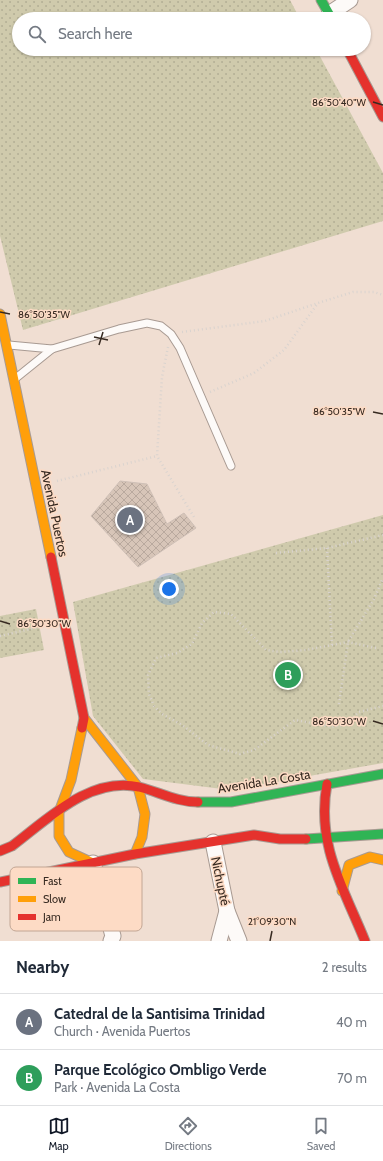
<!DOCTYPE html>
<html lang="en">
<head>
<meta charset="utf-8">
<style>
	body { margin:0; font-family:Cabin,sans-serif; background:#f6f6f7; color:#1f2937 }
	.you { position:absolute; left:169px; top:589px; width:14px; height:14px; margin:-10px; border:3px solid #fff; border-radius:50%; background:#1a73e8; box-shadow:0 0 0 6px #1a73e833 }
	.badge { display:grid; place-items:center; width:26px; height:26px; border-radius:50%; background:#111827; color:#fff; font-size:13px; font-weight:700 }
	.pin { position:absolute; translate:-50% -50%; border:2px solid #fff; box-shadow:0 1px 4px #0006 }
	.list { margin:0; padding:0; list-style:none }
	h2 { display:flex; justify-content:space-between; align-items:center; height:52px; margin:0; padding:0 16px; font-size:17px }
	h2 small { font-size:13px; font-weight:400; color:#747a83 }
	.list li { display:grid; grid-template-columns:26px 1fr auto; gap:12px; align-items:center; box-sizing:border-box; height:56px; padding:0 16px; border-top:1px solid #e0e1e3 }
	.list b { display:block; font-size:15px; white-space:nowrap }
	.list p { margin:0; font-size:13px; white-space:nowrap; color:#747a83 }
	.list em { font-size:13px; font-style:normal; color:#747a83 }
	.icon { flex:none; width:22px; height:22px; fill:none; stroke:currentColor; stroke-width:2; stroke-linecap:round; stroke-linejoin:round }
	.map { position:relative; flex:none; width:383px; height:941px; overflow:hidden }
	.search { position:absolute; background:#fff; box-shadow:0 1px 3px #0004; left:12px; right:12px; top:12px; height:44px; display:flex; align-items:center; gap:10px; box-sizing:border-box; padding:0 14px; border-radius:22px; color:#747a83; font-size:15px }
	.sheet { height:164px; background:#fff }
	nav { display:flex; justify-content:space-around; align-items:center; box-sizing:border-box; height:56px; border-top:1px solid #e0e1e3; background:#fff; font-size:11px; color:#747a83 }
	nav a { display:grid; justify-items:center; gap:2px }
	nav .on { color:#111827 }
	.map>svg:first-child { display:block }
</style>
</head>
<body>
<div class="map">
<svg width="383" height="941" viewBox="0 0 383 941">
	<defs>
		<pattern id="grass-dots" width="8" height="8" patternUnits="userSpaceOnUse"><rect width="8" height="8" fill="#cfcaac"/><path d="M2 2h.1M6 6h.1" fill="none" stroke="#b2ae94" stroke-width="1.8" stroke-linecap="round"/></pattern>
		<pattern id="building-cross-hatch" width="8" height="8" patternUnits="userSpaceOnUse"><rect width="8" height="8" fill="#d7c5b8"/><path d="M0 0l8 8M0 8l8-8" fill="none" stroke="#b9a99e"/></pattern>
	</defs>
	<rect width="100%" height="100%" fill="#f0ded2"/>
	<g fill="url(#grass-dots)">
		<path d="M0,0h290l10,19h-281v30h297l67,124v48l-360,109 -23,-94z"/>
		<path d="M383,515v248l-153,27 -87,-11 -50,-63 -20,-114z"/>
		<path d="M36,609l8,41 -44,8v-42z"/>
	</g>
	<path fill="url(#building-cross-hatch)" stroke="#cfc0b7" d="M120,481l27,3 20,40 17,-11 12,15 -58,39 -47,-51z"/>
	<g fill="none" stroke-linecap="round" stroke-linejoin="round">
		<defs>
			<g id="lane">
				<path d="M9,345l43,4"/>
				<path d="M16,378l36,-29 67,-20 28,-6 14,3 10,8 9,14 51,118"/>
			</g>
			<g id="street">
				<path d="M329,14l21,-14"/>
				<path d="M213,842l14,69 12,30"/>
				<path d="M93,863l20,73 -2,5"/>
				<path d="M219,941l8,-30"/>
			</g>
			<g id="fast">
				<path d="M321,0l11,19"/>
				<path d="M198,802h33l152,-28"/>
				<path d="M306,839l77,-5"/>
			</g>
			<g id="slow">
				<path d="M0,314l51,243"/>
				<path d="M84,718l54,69 7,27 -3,23 -7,17"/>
				<path d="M82,728l-11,52 -12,32v24l10,16 24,11"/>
				<path d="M342,891l7,-26 21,-8 13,3"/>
			</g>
			<g id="jam">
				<path d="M347,49l36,68"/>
				<path d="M51,557l33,161 -2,10"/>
				<path d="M327,784c-11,60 16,103 38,157"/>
				<path d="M0,851l12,-5c36,-27 78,-70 127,-59 20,5 38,15 59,15"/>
				<path d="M0,882l135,-28 119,-19 26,4h26"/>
			</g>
		</defs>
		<use href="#lane" stroke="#a89a92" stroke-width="9"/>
		<use href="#street" stroke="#a89a92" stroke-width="17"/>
		<use href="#fast" stroke="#a89a92" stroke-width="11"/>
		<use href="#slow" stroke="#a89a92" stroke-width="11"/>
		<use href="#jam" stroke="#a89a92" stroke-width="11"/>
		<g stroke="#d9d3cf" stroke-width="2.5" stroke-dasharray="1 3" stroke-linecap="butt">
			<path d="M182,332l83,-11 53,-18"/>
			<path d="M168,347l-6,30 -5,79 37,61"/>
			<path d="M210,392l44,-19 30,-23 34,-47 35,-11h21l9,3"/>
			<path d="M57,481l100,-25"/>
			<path d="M327,548l5,97"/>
			<path d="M276,553l51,-5 56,-13"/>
			<path d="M0,636l48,-11"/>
			<path d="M376,648l-28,-6 -42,8 -26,2 -14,-2 -35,-36 -17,-2 -12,11 -10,21 -15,9 -21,5 -8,17 1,19 5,12 8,8 20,11 26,20 32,9 14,-4 41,-30 37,7 15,-3 12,-12 24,-6"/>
			<path d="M339,704l9,-62 26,-43 9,-21"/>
		</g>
		<use href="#lane" stroke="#fdfaf8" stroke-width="7"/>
		<use href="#street" stroke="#fdfaf8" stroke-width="15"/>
		<use href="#fast" stroke="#30b455" stroke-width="9"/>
		<use href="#slow" stroke="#ff9f0a" stroke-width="9"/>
		<use href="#jam" stroke="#e5322d" stroke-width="9"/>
	</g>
	<path fill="none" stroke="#372a21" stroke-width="1.5" d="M373,102l10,3M0,312l10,2M94,337l14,3M99,345l4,-13M373,412l10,2M0,621l10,3M373,721l10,3M270,941l2,-10"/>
	<g text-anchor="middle" stroke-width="3" stroke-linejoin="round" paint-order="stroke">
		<g font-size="13" fill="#372a21" stroke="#fddbc5">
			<text transform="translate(55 513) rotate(78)" y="5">Avenida Puertos</text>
			<text transform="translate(264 781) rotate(-9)" y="5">Avenida La Costa</text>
			<text transform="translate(221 881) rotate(78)" y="5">Nichupté</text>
		</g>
	</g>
	<rect x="10" y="867" width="132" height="64" rx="6" fill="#fddbc5" stroke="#c2a694" stroke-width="1"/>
	<rect x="18" y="878" width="18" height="6" fill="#30b455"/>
	<rect x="18" y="896" width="18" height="6" fill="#ff9f0a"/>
	<rect x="18" y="914" width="18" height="6" fill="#e5322d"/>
	<g font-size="11" fill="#372a21">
		<text x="43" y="885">Fast</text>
		<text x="43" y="903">Slow</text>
		<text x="43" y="921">Jam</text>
	</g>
	<g font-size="10" text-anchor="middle" fill="#372a21" stroke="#fddbc5" stroke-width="3" stroke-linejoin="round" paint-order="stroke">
		<text x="339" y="106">86°50'40"W</text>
		<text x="44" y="318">86°50'35"W</text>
		<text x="339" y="415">86°50'35"W</text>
		<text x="44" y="627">86°50'30"W</text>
		<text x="339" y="725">86°50'30"W</text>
		<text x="272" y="925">21°09'30"N</text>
	</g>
</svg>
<div class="you"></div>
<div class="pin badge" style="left:130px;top:520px;background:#6b7280">A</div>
<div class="pin badge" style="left:288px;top:675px;background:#2e9e5b">B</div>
<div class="search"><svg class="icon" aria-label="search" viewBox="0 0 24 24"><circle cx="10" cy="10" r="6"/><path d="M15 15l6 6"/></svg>Search here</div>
</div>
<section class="sheet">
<h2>Nearby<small>2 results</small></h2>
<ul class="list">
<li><span class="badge" style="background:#6b7280">A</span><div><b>Catedral de la Santisima Trinidad</b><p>Church · Avenida Puertos</p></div><em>40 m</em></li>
<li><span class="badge" style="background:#2e9e5b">B</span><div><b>Parque Ecológico Ombligo Verde</b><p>Park · Avenida La Costa</p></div><em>70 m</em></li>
</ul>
</section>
<nav>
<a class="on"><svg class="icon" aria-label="map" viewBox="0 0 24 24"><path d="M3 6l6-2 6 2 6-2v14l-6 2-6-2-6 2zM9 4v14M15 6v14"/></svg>Map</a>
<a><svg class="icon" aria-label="directions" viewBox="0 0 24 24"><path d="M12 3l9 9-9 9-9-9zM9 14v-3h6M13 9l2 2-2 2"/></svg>Directions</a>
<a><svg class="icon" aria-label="saved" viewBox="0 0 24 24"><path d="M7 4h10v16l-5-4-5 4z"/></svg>Saved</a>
</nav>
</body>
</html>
